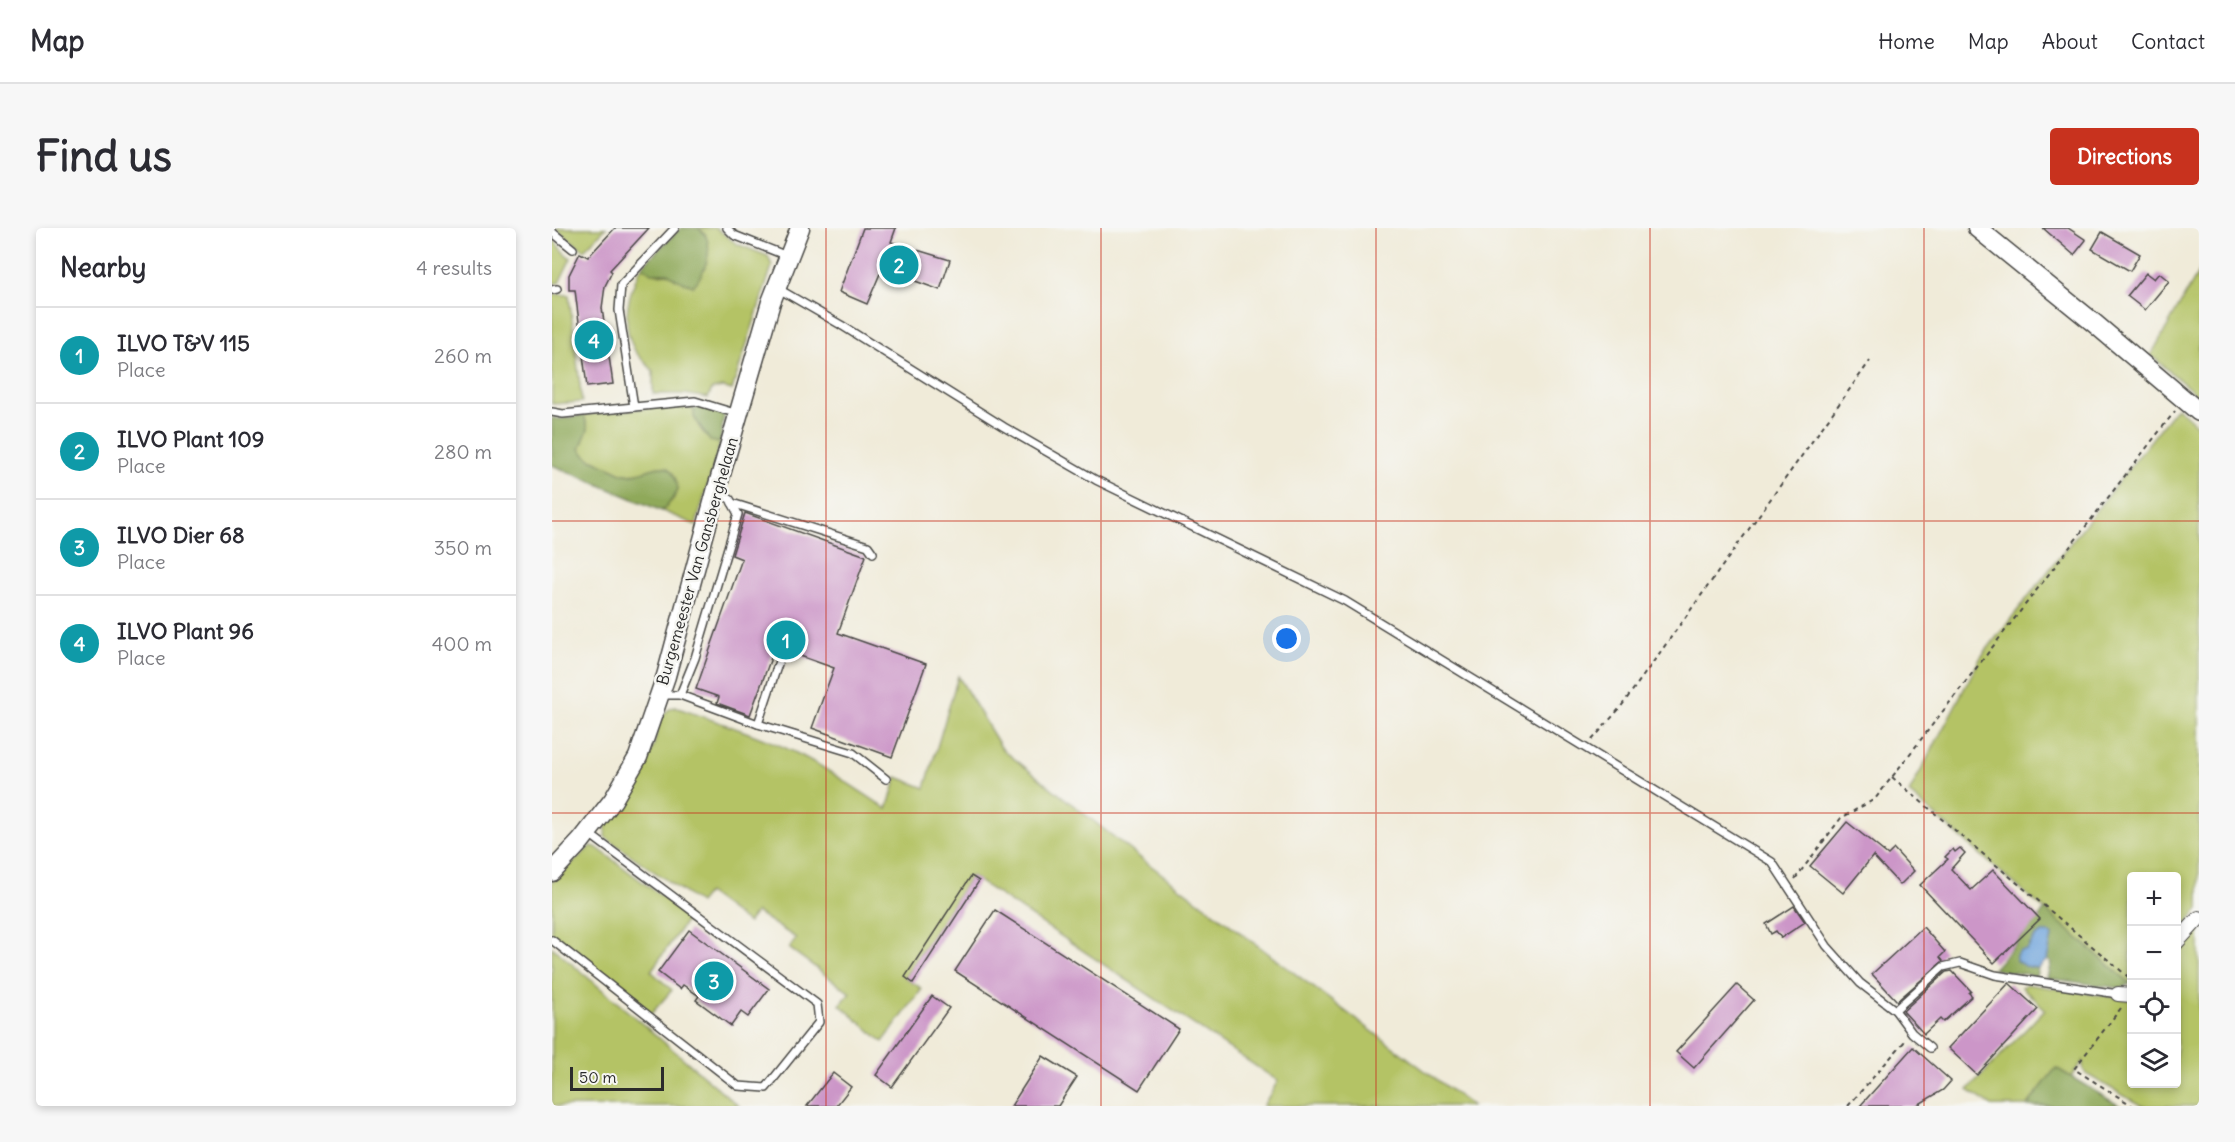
<!DOCTYPE html>
<html lang="en">
<head>
<meta charset="utf-8">
<style>
	body { margin:0; font-family:Delius,sans-serif; background:#f7f7f7; color:#2b2b33 }
	.controls { position:absolute; right:18px; bottom:18px; display:grid; overflow:hidden; border-radius:6px; box-shadow:0 3px 9px #0003 }
	.controls button { width:54px; height:54px; display:grid; place-items:center; padding:0; border:0; border-bottom:2px solid #e1e1e2; background:#fff; color:#2b2b33; font:30px sans-serif }
	.scale { position:absolute; left:18px; bottom:15px; width:94px; box-sizing:border-box; padding-left:6px; border:3px solid #2b2b2b; border-top:0; font-size:16px; line-height:21px; white-space:nowrap; color:#2b2b2b; -webkit-text-stroke:4px #f6f6f2; paint-order:stroke }
	.you { position:absolute; left:735px; top:411px; width:21px; height:21px; margin:-15px; border:4px solid #fff; border-radius:50%; background:#1a73e8; box-shadow:0 0 0 9px #1a73e833 }
	.badge { display:grid; place-items:center; width:39px; height:39px; border-radius:50%; background:#c8321e; color:#fff; font-size:20px; font-weight:700 }
	.pin { position:absolute; translate:-50% -50%; border:3px solid #fff; box-shadow:0 2px 6px #0006 }
	.list { margin:0; padding:0; list-style:none }
	h2 { display:flex; justify-content:space-between; align-items:center; height:78px; margin:0; padding:0 24px; font-size:26px }
	h2 small { font-size:20px; font-weight:400; color:#7c7c81 }
	.list li { display:grid; grid-template-columns:39px 1fr auto; gap:18px; align-items:center; box-sizing:border-box; height:96px; padding:0 24px; border-top:2px solid #e1e1e2 }
	.list b { display:block; font-size:22px; white-space:nowrap }
	.list p { margin:0; font-size:20px; white-space:nowrap; color:#7c7c81 }
	.list em { font-size:20px; font-style:normal; color:#7c7c81 }
	.icon { flex:none; width:33px; height:33px; fill:none; stroke:currentColor; stroke-width:2; stroke-linecap:round; stroke-linejoin:round }
	.map { position:relative; flex:none; width:1647px; height:878px; overflow:hidden; border-radius:6px }
	header { display:flex; align-items:center; gap:36px; box-sizing:border-box; height:84px; padding:0 30px; background:#fff; border-bottom:2px solid #e1e1e2 }
	header strong { font-size:28px }
	nav { display:flex; gap:33px; margin-inline-start:auto; font-size:21px }
	.intro { display:flex; align-items:center; justify-content:space-between; box-sizing:border-box; height:144px; padding:0 36px }
	h1 { margin:0; font-size:42px }
	.button { padding:15px 27px; border-radius:6px; background:#c8321e; color:#fff; font-size:21px; font-weight:700 }
	main { display:flex; gap:36px; padding:0 36px }
	aside { flex:1; background:#fff; border-radius:6px; box-shadow:0 3px 9px #0003 }
	.map>svg:first-child { display:block }
</style>
</head>
<body>
<header>
<strong>Map</strong>
<nav><a>Home</a><a>Map</a><a>About</a><a>Contact</a></nav>
</header>
<div class="intro"><h1>Find us</h1><a class="button">Directions</a></div>
<main>
<aside>
<h2>Nearby<small>4 results</small></h2>
<ul class="list">
<li><span class="badge" style="background:#0f9aa8">1</span><div><b>ILVO T&amp;V 115</b><p>Place</p></div><em>260 m</em></li>
<li><span class="badge" style="background:#0f9aa8">2</span><div><b>ILVO Plant 109</b><p>Place</p></div><em>280 m</em></li>
<li><span class="badge" style="background:#0f9aa8">3</span><div><b>ILVO Dier 68</b><p>Place</p></div><em>350 m</em></li>
<li><span class="badge" style="background:#0f9aa8">4</span><div><b>ILVO Plant 96</b><p>Place</p></div><em>400 m</em></li>
</ul>
</aside>
<div class="map">
<svg width="1647" height="878" viewBox="0 0 1647 878">
	<rect width="100%" height="100%" fill="#f6f6f2"/>
	<filter id="ink" filterUnits="userSpaceOnUse"><feTurbulence type="fractalNoise" baseFrequency=".0167" numOctaves="2"/><feDisplacementMap in="SourceGraphic" scale="12" xChannelSelector="R" yChannelSelector="G"/><feConvolveMatrix kernelMatrix="1 2 1 2 8 2 1 2 1" color-interpolation-filters="sRGB"/></filter>
	<filter id="wash" filterUnits="userSpaceOnUse"><feTurbulence type="fractalNoise" baseFrequency=".008" numOctaves="4" result="noise"/><feDisplacementMap in="SourceGraphic" scale="24" xChannelSelector="R" yChannelSelector="G"/><feGaussianBlur stdDeviation="1.35" result="paint"/><feColorMatrix in="noise" values="0 0 0 0 0 0 0 0 0 0 0 0 0 0 0 0 0 1.4 0 .05"/><feComposite in="paint" operator="in"/></filter>
	<g filter="url(#wash)">
		<rect width="100%" height="100%" fill="#f0ebd9"/>
		<g fill="#b4c365" stroke="#707748" stroke-width="1.5">
			<path d="M3,0h51l-22,22z"/>
			<path d="M146,0h18l21,16 31,12 4,10 -40,124 -10,-3 -10,2 -4,9 -23,-4h-32v-23c-5,-7 -15,-14 -19,-22 -14,-27 -5,-58 8,-83l15,8 11,-1 8,6 30,-44z"/>
			<path d="M0,10c7,8 10,15 19,20l-12,25h-7z"/>
			<path d="M1647,43v126l-48,-42z"/>
			<path d="M0,66l17,1 13,107 -30,2z"/>
			<path d="M116,178l26,3c-1,14 12,31 26,34l-24,82 -34,-14 12,-13 -34,-25 -16,1 -39,-18 -5,-7 8,-20 -4,-14z"/>
			<path d="M1625,179l22,20v482l-22,26 -1,-59h-44l-1,108 -222,-191 72,-136z"/>
			<path d="M406,448l44,73 136,107 334,250h-209l15,-25 -307,-205 -66,101 17,12 -39,53 -43,-37 10,-12 -61,-45 7,-10 -40,-26 -8,11 -41,-30 -8,10 -94,-66 1,-12 27,-36 11,-22 10,-22 6,-27 8,-8 7,-3c39,14 80,26 117,44 34,16 64,38 95,58l10,-32 28,11z"/>
			<path d="M39,618l5,1 93,70 -38,54 21,19 -21,24 -99,-81v-51z"/>
			<path d="M1647,699v179h-57l-56,-32 -3,-5v-8l-12,16 -15,-9 -29,38h-35l-24,-16 77,-81 -23,-22 4,-3 105,16 1,84h44l1,-131z"/>
			<path d="M0,719l187,159h-187z"/>
		</g>
		<g fill="#8fa95a" stroke="#5d6a42" stroke-width="1.5">
			<path d="M129,0h17c2,2 6,4 7,7 9,15 -1,40 -12,51l-17,-7 -8,-6h-17l-9,-7z"/>
			<path d="M153,179l15,4 4,5 -4,27 -10,-2 -16,-24v-8z"/>
			<path d="M32,187l4,14 -8,20c8,12 19,13 31,19 4,1 9,5 13,6 21,5 48,-28 54,16l-4,7 -12,14 -110,-46v-47l9,1z"/>
			<path d="M1493,682l86,74 -12,4 -72,-10 4,-16 -4,-2 1,-8 -19,-7 -4,21 13,2 -2,8 -43,-7z"/>
			<path d="M1504,840l64,38h-93z"/>
		</g>
		<path fill="#6fa4dc" stroke="#4d6884" stroke-width="1.5" d="M1490,705h7l3,3 -5,24 -9,8 -13,-2 -9,-5v-6l4,-4 7,-1 7,-12z"/>
		<g id="blocks">
			<g fill="#cc96c8">
				<path d="M63,0h34l-39,42 2,2 -7,14 -3,22 11,76 -26,3 -12,-97h-6v-15l11,-22 8,4z"/>
				<path d="M311,0h33l-5,14 59,18 -10,30 -58,-21 -15,35 -28,-12z"/>
				<path d="M1491,0h25l18,12 -12,15z"/>
				<path d="M1550,4l38,22 -10,17 -38,-22z"/>
				<path d="M1594,45l8,6 5,-6 10,8 -24,29 -18,-14z"/>
				<path d="M193,285l121,43 -28,77 88,31 -34,93 -80,-29 22,-60 -59,-21 -25,68 -33,-12 2,-6 -23,-8 46,-130 -10,-4z"/>
				<path d="M1295,594l41,33 6,-6 20,22 -14,14 -27,-29 -30,37 -33,-27z"/>
				<path d="M1408,620l5,5 -14,16 20,21 22,-20 47,49 -46,44 -74,-78 28,-26 -3,-2 8,-8 2,3z"/>
				<path d="M419,648l8,5 -66,102 -8,-6z"/>
				<path d="M1242,678l11,16 -24,16 -5,-7 -5,3 -5,-10z"/>
				<path d="M443,682l184,119 -40,61 -184,-119z"/>
				<path d="M1371,699l22,25 -5,5 3,4 -46,40 -25,-27z"/>
				<path d="M137,702l80,59 -21,28 -7,-5 -10,14 -35,-26 3,-4 -16,-11 -3,4 -22,-17z"/>
				<path d="M1400,743l19,20 -2,2 3,3 -29,26 -3,-3 -16,15 -21,-23 43,-39z"/>
				<path d="M1457,755l29,26 -61,66 -29,-27z"/>
				<path d="M1185,757l17,15 -60,68 -18,-16z"/>
				<path d="M380,768l17,12 -57,79 -16,-12z"/>
				<path d="M1361,819l38,34 -8,9 -27,16h-56z"/>
				<path d="M491,828l34,21 -19,29h-47z"/>
				<path d="M281,845l18,14 -15,19h-29z"/>
			</g>
		</g>
	</g>
	<g filter="url(#ink)">
		<use href="#blocks" fill-opacity="0" stroke="#494845" stroke-width="1.5"/>
		<g fill="none" stroke-linecap="round" stroke-linejoin="round">
			<defs>
				<g id="lane">
					<path d="M175,0l7,7 53,21"/>
					<path d="M0,4l21,17"/>
					<path d="M225,60l64,37 163,102 92,53 249,121 427,261 55,84 33,37 35,27 17,23 18,15"/>
					<path d="M0,62l5,-1"/>
					<path d="M82,179l-15,-97 2,-25 54,-57"/>
					<path d="M0,184l11,2 132,-13 43,13"/>
					<path d="M180,275l136,43 5,7"/>
					<path d="M110,467h18l78,29 95,29 33,26"/>
					<path d="M128,467l15,-37 43,-144 -8,-15 -14,-6"/>
					<path d="M206,496l22,-66"/>
					<path d="M0,712l186,146 28,2 53,-66 -2,-18 -229,-171"/>
					<path d="M1343,782l48,-43 17,-4 35,12 123,19"/>
				</g>
				<g id="street">
					<path d="M1624,715l23,-25"/>
					<path d="M1566,766l14,1"/>
				</g>
				<g id="secondary">
					<path d="M1425,0l117,95 105,89"/>
					<path d="M0,644l29,-31 32,-41 25,-43 28,-81 51,-188 54,-186 29,-74"/>
				</g>
			</defs>
			<use href="#lane" stroke="#494845" stroke-width="10"/>
			<use href="#street" stroke="#494845" stroke-width="16"/>
			<use href="#secondary" stroke="#494845" stroke-width="21"/>
			<g stroke="#494845" stroke-width="2" stroke-dasharray="4.5 4.5" stroke-linecap="butt">
				<path d="M1040,512l28,-32 250,-347"/>
				<path d="M1340,549l240,203"/>
				<path d="M1243,651l46,-61 34,-19 300,-388"/>
				<path d="M1569,780l-47,61 59,37"/>
				<path d="M1296,878l57,-65"/>
			</g>
			<use href="#lane" stroke="#fff" stroke-width="7"/>
			<use href="#street" stroke="#fff" stroke-width="14"/>
			<use href="#secondary" stroke="#fff" stroke-width="18"/>
		</g>
	</g>
	<path fill="none" stroke="#c8321e" stroke-width="1.5" stroke-opacity="0.55" d="M274,0v878M549,0v878M824,0v878M1098,0v878M1372,0v878M0,293h1647M0,585h1647"/>
	<g text-anchor="middle" stroke-width="5" stroke-linejoin="round" paint-order="stroke">
		<g font-size="16" fill="#2b2b2b" stroke="#f6f6f2">
			<text transform="translate(145 333) rotate(-74)" y="6">Burgemeester Van Gansberghelaan</text>
		</g>
	</g>
</svg>
<div class="controls">
<button>+</button>
<button>−</button>
<button><svg class="icon" aria-label="locate" viewBox="0 0 24 24"><circle cx="12" cy="12" r="6"/><path d="M12 2v4M12 18v4M2 12h4M18 12h4"/></svg></button>
<button><svg class="icon" aria-label="layers" viewBox="0 0 24 24"><path d="M12 4l9 5-9 5-9-5zM3 14l9 5 9-5"/></svg></button>
</div>
<div class="scale">50 m</div>
<div class="you"></div>
<div class="pin badge" style="left:234px;top:412px;background:#0f9aa8">1</div>
<div class="pin badge" style="left:347px;top:37px;background:#0f9aa8">2</div>
<div class="pin badge" style="left:162px;top:753px;background:#0f9aa8">3</div>
<div class="pin badge" style="left:42px;top:112px;background:#0f9aa8">4</div>
</div>
</main>
</body>
</html>
